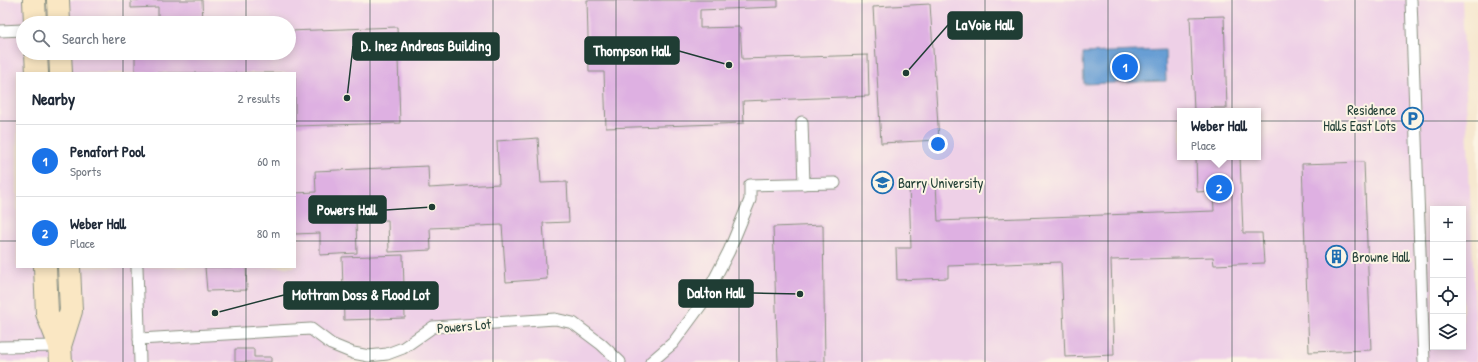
<!DOCTYPE html>
<html lang="en">
<head>
<meta charset="utf-8">
<style>
	body { margin:0; font-family:"Patrick Hand",sans-serif; background:#f2f2f3; color:#1f2937 }
	.controls { position:absolute; right:12px; bottom:12px; display:grid; overflow:hidden; border-radius:0px; box-shadow:0 2px 10px #0003 }
	.controls button { width:36px; height:36px; display:grid; place-items:center; padding:0; border:0; border-bottom:1px solid #e0e1e3; background:#fff; color:#1f2937; font:20px sans-serif }
	.you { position:absolute; left:938px; top:144px; width:14px; height:14px; margin:-10px; border:3px solid #fff; border-radius:50%; background:#1a73e8; box-shadow:0 0 0 6px #1a73e833 }
	.badge { display:grid; place-items:center; width:26px; height:26px; border-radius:50%; background:#1a73e8; color:#fff; font-size:13px; font-weight:700 }
	.pin { position:absolute; translate:-50% -50%; border:2px solid #fff; box-shadow:0 1px 4px #0006 }
	.popup { position:absolute; left:1177px; top:108px; width:84px; height:52px; box-sizing:border-box; display:grid; place-content:center; border-radius:0px; background:#fff; filter:drop-shadow(0 1px 3px #0005); font-size:13px; white-space:nowrap; color:#747a83 }
	.popup b { font-size:15px; color:#1f2937 }
	.popup::after { content:''; position:absolute; left:50%; top:100%; margin-left:-8px; border:8px solid transparent; border-top-color:#fff }
	.list { margin:0; padding:0; list-style:none }
	h2 { display:flex; justify-content:space-between; align-items:center; height:52px; margin:0; padding:0 16px; font-size:17px }
	h2 small { font-size:13px; font-weight:400; color:#747a83 }
	.list li { display:grid; grid-template-columns:26px 1fr auto; gap:12px; align-items:center; box-sizing:border-box; height:72px; padding:0 16px; border-top:1px solid #e0e1e3 }
	.list b { display:block; font-size:15px; white-space:nowrap }
	.list p { margin:0; font-size:13px; white-space:nowrap; color:#747a83 }
	.list em { font-size:13px; font-style:normal; color:#747a83 }
	.icon { flex:none; width:22px; height:22px; fill:none; stroke:currentColor; stroke-width:2; stroke-linecap:round; stroke-linejoin:round }
	.map { position:relative; flex:none; width:1478px; height:362px; overflow:hidden }
	.search { position:absolute; background:#fff; box-shadow:0 2px 10px #0003; left:16px; top:16px; width:280px; height:44px; display:flex; align-items:center; gap:10px; box-sizing:border-box; padding:0 14px; border-radius:22px; color:#747a83; font-size:15px }
	.panel { position:absolute; background:#fff; box-shadow:0 2px 10px #0003; left:16px; top:72px; width:280px; height:196px; border-radius:0px }
	.map>svg:first-child { display:block }
</style>
</head>
<body>
<div class="map">
<svg width="1478" height="362" viewBox="0 0 1478 362">
	<rect width="100%" height="100%" fill="#fcf5e5"/>
	<filter id="ink" filterUnits="userSpaceOnUse"><feTurbulence type="fractalNoise" baseFrequency=".025" numOctaves="2"/><feDisplacementMap in="SourceGraphic" scale="8" xChannelSelector="R" yChannelSelector="G"/><feConvolveMatrix kernelMatrix="1 2 1 2 8 2 1 2 1" color-interpolation-filters="sRGB"/></filter>
	<filter id="wash" filterUnits="userSpaceOnUse"><feTurbulence type="fractalNoise" baseFrequency=".012" numOctaves="4" result="noise"/><feDisplacementMap in="SourceGraphic" scale="16" xChannelSelector="R" yChannelSelector="G"/><feGaussianBlur stdDeviation="0.9" result="paint"/><feColorMatrix in="noise" values="0 0 0 0 0 0 0 0 0 0 0 0 0 0 0 0 0 1.4 0 .05"/><feComposite in="paint" operator="in"/></filter>
	<g filter="url(#wash)">
		<rect width="100%" height="100%" fill="#f6e8d0"/>
		<path fill="#eed0e7" fill-rule="evenodd" d="M0,0h1462l15,362h-1477zM23,23h266v30h-266zM17,73h278v194h-278zM1180,111h78v46h-78zM1433,209h30v138h-30z"/>
		<path fill="#679ed4" stroke="#436e84" d="M1165,50l1,31 -82,3 -1,-31z"/>
		<g id="blocks">
			<g fill="#deb0e2">
				<path d="M131,0h71l1,23h-45v-16l-27,1z"/>
				<path d="M587,0h191v7l-78,3v18l40,-1 2,32 126,-4 1,41 -126,5 1,22 -138,5 -2,-56h-15z"/>
				<path d="M930,4l9,136 -58,3 -8,-136z"/>
				<path d="M1224,16l3,92h-16v3h-17l-4,-94z"/>
				<path d="M397,27l3,96 -105,3v-53h-160v-20h154v-22z"/>
				<path d="M538,138l3,45 26,-1 2,40 -26,1 4,56 -41,3 -4,-57 -72,3 1,22 -42,2 -1,-32 -32,1 1,32 -37,2v-22l-25,1v-41l21,-1 -1,-21 113,-5 1,22 70,-4 -2,-43z"/>
				<path d="M1196,157h44l3,76h19l2,30 -50,2 -1,-8 -102,3 3,95 -49,2 -4,-95 -113,4v12l-51,2 -1,-32h15l-2,-63 27,-1 2,37 276,-10 -1,-20 -16,1z"/>
				<path d="M1364,162l7,188 -62,2 -7,-188z"/>
				<path d="M823,225l2,137h-47l-5,-135z"/>
				<path d="M403,255l2,63 -61,2 -2,-63z"/>
				<path d="M205,267h41l1,23 -40,1z"/>
				<path d="M235,349h19v8h17v5h-36z"/>
			</g>
		</g>
	</g>
	<g filter="url(#ink)">
		<use href="#blocks" fill-opacity="0" stroke="#8a9282" stroke-width="1"/>
		<g fill="none" stroke-linecap="round" stroke-linejoin="round">
			<defs>
				<g id="lane">
					<path d="M1411,0l13,362"/>
					<path d="M0,31l23,-1"/>
					<path d="M802,122l2,62"/>
					<path d="M137,267l3,95"/>
					<path d="M139,339l172,-10 20,15 22,9 16,3 18,-2 16,-6 30,-21 122,-8 18,4 28,21 19,18"/>
					<path d="M0,347l60,-1"/>
					<path d="M651,362l22,-19 28,-38 28,-54 21,-51v-15l85,-2"/>
				</g>
				<g id="secondary">
					<path d="M34,0l1,23"/>
					<path d="M58,0l1,23"/>
					<path d="M36,53l1,20"/>
					<path d="M60,53l1,20"/>
					<path d="M45,267l2,46 13,33"/>
					<path d="M61,362l-1,-16 11,-35 -2,-44"/>
				</g>
			</defs>
			<use href="#lane" stroke="#8a9282" stroke-width="13"/>
			<use href="#secondary" stroke="#8a9282" stroke-width="24"/>
			<use href="#lane" stroke="#fff" stroke-width="11"/>
			<use href="#secondary" stroke="#fae7c3" stroke-width="22"/>
		</g>
	</g>
	<path fill="none" stroke="#1f3d34" stroke-width="1" stroke-opacity="0.55" d="M123,0v23M246,0v23M370,0v362M493,0v362M616,0v362M739,0v362M862,0v362M985,0v362M1108,0v362M1232,0v362M1355,0v362M123,53v20M246,53v20M0,121h17M295,121h1183M0,241h17M295,241h1138M1463,241h15M123,267v95M246,267v95"/>
	<defs>
		<symbol id="parking-ring" viewBox="-11 -11 22 22"><circle r="9.5" fill="#fcf5e5" stroke="#1f6fb2" stroke-width="1.5"/><path d="M-3.5-5.5H1a3.5 3.5 0 0 1 0 7H-1V5.5H-3.5ZM-1-3.4V-.6H.8a1.4 1.4 0 0 0 0-2.8Z" fill="#1f6fb2"/></symbol>
		<symbol id="university-ring" viewBox="-11 -11 22 22"><circle r="9.5" fill="#fcf5e5" stroke="#1f6fb2" stroke-width="1.5"/><path d="M0-5L7-2L0 1L-7-2ZM-4 1L0 2.5L4 1V4Q0 6-4 4Z" fill="#1f6fb2"/></symbol>
		<symbol id="building-ring" viewBox="-11 -11 22 22"><circle r="9.5" fill="#fcf5e5" stroke="#1f6fb2" stroke-width="1.5"/><path d="M-4-6H4V6H1V3H-1V6H-4ZM-2.5-4.3h1.7v1.8h-1.7ZM.8-4.3h1.7v1.8H.8ZM-2.5-1h1.7V.8h-1.7ZM.8-1h1.7V.8H.8Z" fill="#1f6fb2"/></symbol>
	</defs>
	<g fill-rule="evenodd">
		<use href="#parking-ring" x="1400" y="106" width="25" height="25"/>
		<use href="#university-ring" x="870" y="170" width="25" height="25"/>
		<use href="#building-ring" x="1324" y="244" width="25" height="25"/>
	</g>
	<g text-anchor="middle" stroke-width="4" stroke-linejoin="round" paint-order="stroke">
		<g font-size="14" fill="#1f3d34" stroke="#fcf5e5" text-anchor="start">
			<text x="1396" y="115" text-anchor="end">Residence<tspan x="1396" dy="16">Halls East Lots</tspan></text>
			<text x="898" y="188">Barry University</text>
			<text x="1352" y="262">Browne Hall</text>
		</g>
		<g font-size="14" fill="#1f3d34" stroke="#fcf5e5">
			<text transform="translate(464 326) rotate(-5)" y="5">Powers Lot</text>
		</g>
	</g>
	<path fill="none" stroke="#1f3d34" stroke-width="1.5" d="M906 73L948 25M347 98L353 46M729 65L679 51M432 207L386 210M800 294L753 293M215 313L284 295"/>
	<g fill="#1f3d34" stroke="#fcf5e5" stroke-width="1.5">
		<circle cx="906" cy="73" r="4"/>
		<circle cx="347" cy="98" r="4"/>
		<circle cx="729" cy="65" r="4"/>
		<circle cx="432" cy="207" r="4"/>
		<circle cx="800" cy="294" r="4"/>
		<circle cx="215" cy="313" r="4"/>
	</g>
	<g fill="#1f3d34" stroke="#1f3d34" stroke-width="1.5">
		<rect x="948" y="12" width="74" height="27" rx="4"/>
		<rect x="353" y="33" width="146" height="27" rx="4"/>
		<rect x="585" y="37" width="94" height="27" rx="4"/>
		<rect x="309" y="196" width="77" height="27" rx="4"/>
		<rect x="679" y="280" width="74" height="27" rx="4"/>
		<rect x="284" y="282" width="154" height="27" rx="4"/>
	</g>
	<g font-size="15" text-anchor="middle" font-weight="bold" fill="#fff">
		<text x="985" y="30">LaVoie Hall</text>
		<text x="426" y="51">D. Inez Andreas Building</text>
		<text x="632" y="56">Thompson Hall</text>
		<text x="347" y="215">Powers Hall</text>
		<text x="716" y="298">Dalton Hall</text>
		<text x="361" y="300">Mottram Doss &amp; Flood Lot</text>
	</g>
</svg>
<div class="controls">
<button>+</button>
<button>−</button>
<button><svg class="icon" aria-label="locate" viewBox="0 0 24 24"><circle cx="12" cy="12" r="6"/><path d="M12 2v4M12 18v4M2 12h4M18 12h4"/></svg></button>
<button><svg class="icon" aria-label="layers" viewBox="0 0 24 24"><path d="M12 4l9 5-9 5-9-5zM3 14l9 5 9-5"/></svg></button>
</div>
<div class="you"></div>
<div class="pin badge" style="left:1125px;top:67px">1</div>
<div class="pin badge" style="left:1219px;top:188px">2</div>
<div class="popup"><b>Weber Hall</b>Place</div>
<div class="search"><svg class="icon" aria-label="search" viewBox="0 0 24 24"><circle cx="10" cy="10" r="6"/><path d="M15 15l6 6"/></svg>Search here</div>
<section class="panel">
<h2>Nearby<small>2 results</small></h2>
<ul class="list">
<li><span class="badge">1</span><div><b>Penafort Pool</b><p>Sports</p></div><em>60 m</em></li>
<li><span class="badge">2</span><div><b>Weber Hall</b><p>Place</p></div><em>80 m</em></li>
</ul>
</section>
</div>
</body>
</html>
